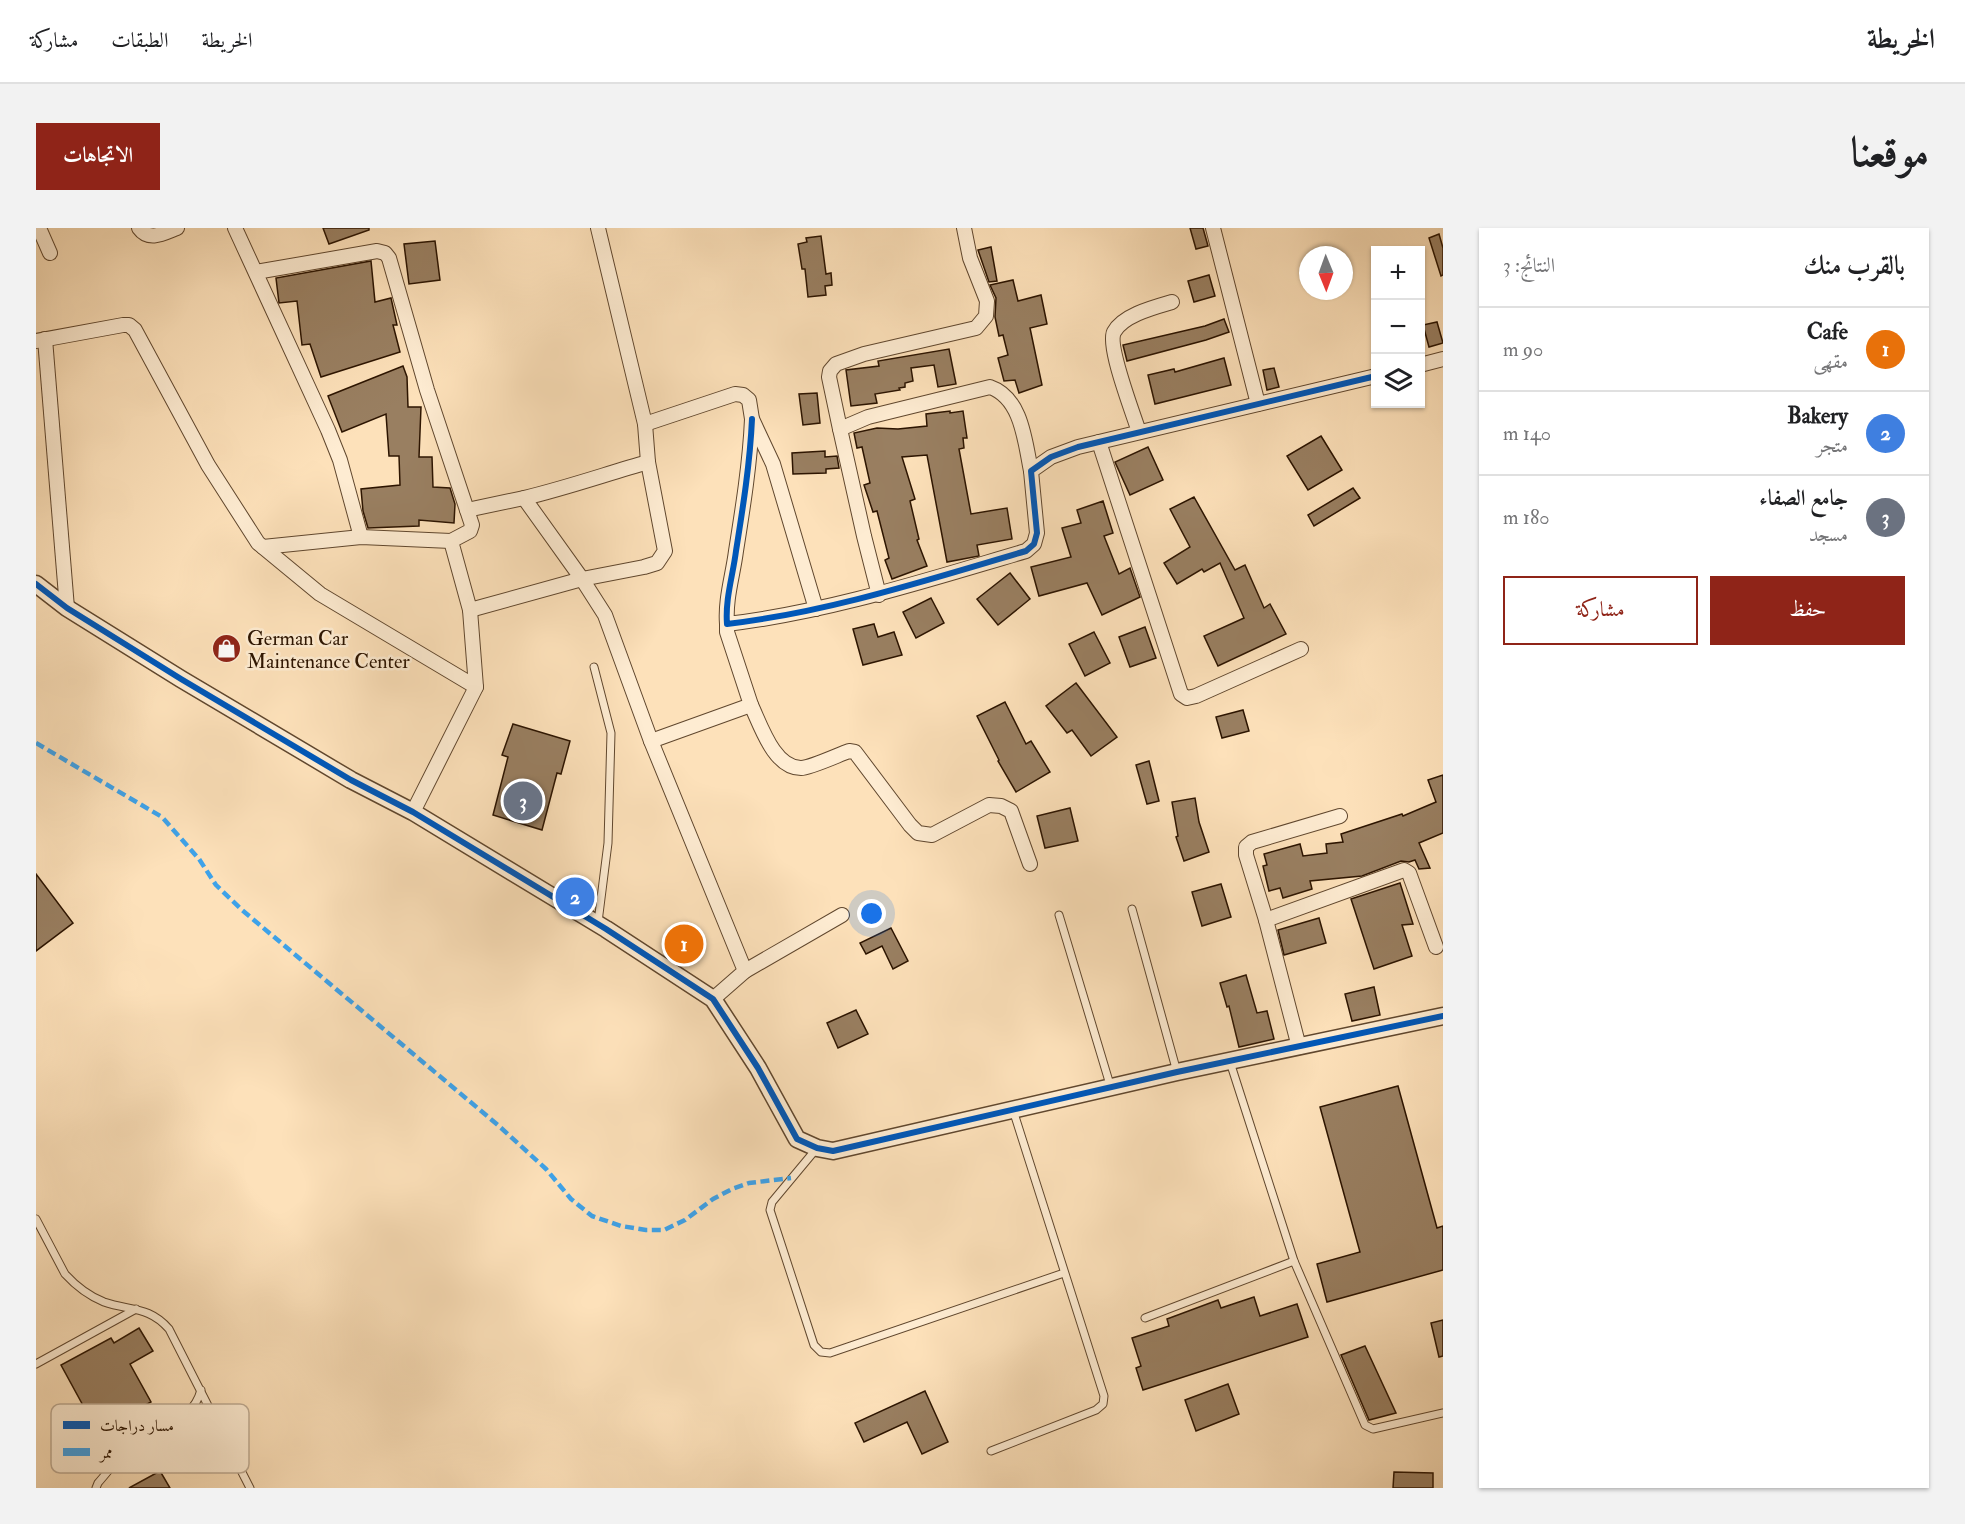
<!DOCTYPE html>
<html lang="ar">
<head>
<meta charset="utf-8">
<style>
	body { margin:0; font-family:"IM FELL Double Pica",Amiri,serif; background:#f2f2f2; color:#202124; direction:rtl }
	.controls { position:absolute; right:18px; top:18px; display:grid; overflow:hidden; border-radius:0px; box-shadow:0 2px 4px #0004 }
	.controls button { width:54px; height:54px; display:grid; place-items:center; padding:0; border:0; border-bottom:2px solid #e0e0e0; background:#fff; color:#202124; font:30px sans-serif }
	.compass { position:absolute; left:1263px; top:18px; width:54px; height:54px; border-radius:50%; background:#fff; box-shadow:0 2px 4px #0004; rotate:179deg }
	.you { position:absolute; left:836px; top:686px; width:21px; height:21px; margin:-15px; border:4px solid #fff; border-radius:50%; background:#1a73e8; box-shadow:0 0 0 9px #1a73e833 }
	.badge { display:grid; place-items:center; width:39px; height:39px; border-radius:50%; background:#8f2418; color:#fff; font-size:20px; font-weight:700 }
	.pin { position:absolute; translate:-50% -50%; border:3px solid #fff; box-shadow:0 2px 6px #0006 }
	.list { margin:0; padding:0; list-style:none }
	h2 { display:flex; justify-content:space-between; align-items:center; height:78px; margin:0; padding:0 24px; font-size:26px }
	h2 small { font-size:20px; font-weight:400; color:#757577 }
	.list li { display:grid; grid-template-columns:39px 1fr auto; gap:18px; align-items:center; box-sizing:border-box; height:84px; padding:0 24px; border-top:2px solid #e0e0e0 }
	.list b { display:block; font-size:22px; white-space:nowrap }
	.list p { margin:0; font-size:20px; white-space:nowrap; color:#757577 }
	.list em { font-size:20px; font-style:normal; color:#757577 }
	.actions { display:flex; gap:12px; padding:18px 24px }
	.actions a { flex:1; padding:14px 0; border:2px solid #8f2418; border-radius:0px; text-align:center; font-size:21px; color:#8f2418 }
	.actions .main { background:#8f2418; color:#fff }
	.icon { flex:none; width:33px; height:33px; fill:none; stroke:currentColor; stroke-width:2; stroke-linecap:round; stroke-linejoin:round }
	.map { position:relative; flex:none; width:1407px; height:1260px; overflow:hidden; direction:ltr; border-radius:0px }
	header { display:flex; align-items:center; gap:36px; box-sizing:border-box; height:84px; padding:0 30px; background:#fff; border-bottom:2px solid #e0e0e0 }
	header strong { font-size:28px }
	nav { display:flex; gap:33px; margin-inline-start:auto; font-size:21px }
	.intro { display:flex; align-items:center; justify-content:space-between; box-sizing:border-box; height:144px; padding:0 36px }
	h1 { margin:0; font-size:42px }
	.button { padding:15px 27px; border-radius:0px; background:#8f2418; color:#fff; font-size:21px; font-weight:700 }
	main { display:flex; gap:36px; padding:0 36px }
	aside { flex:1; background:#fff; border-radius:0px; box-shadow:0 2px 4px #0004 }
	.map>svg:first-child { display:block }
</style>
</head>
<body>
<header>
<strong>الخريطة</strong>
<nav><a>الخريطة</a><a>الطبقات</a><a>مشاركة</a></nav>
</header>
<div class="intro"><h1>موقعنا</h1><a class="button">الاتجاهات</a></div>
<main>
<aside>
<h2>بالقرب منك<small>النتائج: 3</small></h2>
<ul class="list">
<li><span class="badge" style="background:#e8710a">1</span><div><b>Cafe</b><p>مقهى</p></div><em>90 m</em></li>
<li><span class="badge" style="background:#3f7fe0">2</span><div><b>Bakery</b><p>متجر</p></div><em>140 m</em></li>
<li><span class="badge" style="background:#6b7280">3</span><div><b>جامع الصفاء</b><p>مسجد</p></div><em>180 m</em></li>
</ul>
<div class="actions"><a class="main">حفظ</a><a>مشاركة</a></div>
</aside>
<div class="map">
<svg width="1407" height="1260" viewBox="0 0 1407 1260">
	<rect width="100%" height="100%" fill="#fde1ba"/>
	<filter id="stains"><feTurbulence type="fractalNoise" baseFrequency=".00333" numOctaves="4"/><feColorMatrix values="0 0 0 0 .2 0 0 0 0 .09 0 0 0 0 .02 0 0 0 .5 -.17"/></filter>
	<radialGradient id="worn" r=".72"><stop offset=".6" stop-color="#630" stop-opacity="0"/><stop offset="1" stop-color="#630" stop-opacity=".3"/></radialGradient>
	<g fill="#997f61" stroke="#2c1400" stroke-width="1.5">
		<path d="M287,0h46v2l-40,14z"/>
		<path d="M1154,0h13l5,18 -12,3z"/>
		<path d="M1403,6l4,14v27l-2,1 -12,-38z"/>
		<path d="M785,8l5,38 5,-1 1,12 -7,1 1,9 -18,2 -3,-28h-3l-4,-25 9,-2 -1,-4z"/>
		<path d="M399,13l5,39 -31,4 -5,-40z"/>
		<path d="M955,19l6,34 -8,1 -11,-32z"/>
		<path d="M335,33l4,41 16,-4 6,27h-4l7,27 -79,25 -11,-33 -8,1 -5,-44 -18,2 -3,-25z"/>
		<path d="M1173,47l6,21 -21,6 -6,-21z"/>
		<path d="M977,52l5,21 23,-6 6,29 -17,4 12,57 -23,8 -4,-13 -11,1 -6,-23 10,-3 -5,-20 -4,1 -4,-19 1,-19 -6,-13z"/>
		<path d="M1188,91l5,13 -23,8 -79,21 -4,-16 82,-19z"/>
		<path d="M1401,94l6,21 -14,4 -6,-22z"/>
		<path d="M913,121l7,35 -18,3 -4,-22 -23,3 2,13 -8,2v4l-6,1 1,2 -25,4 2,9 -26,3 -5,-36 33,-4 -1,-5z"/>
		<path d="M1188,130l7,27 -76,19 -7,-29 26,-6 1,3z"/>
		<path d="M367,138l4,11 1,30h13l-2,50h13l1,30 17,1 5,16 -1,19 -35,-3v6l-51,2 -5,-17 -2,-22 39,-4 -1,-29h-10l-3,-42 -44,18 -14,-36z"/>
		<path d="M1238,140l5,19 -12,3 -4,-20z"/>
		<path d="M781,165l3,30 -17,2 -4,-31z"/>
		<path d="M914,183v2l13,-2 4,27h-4l1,10 -5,1 12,65 36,-6 5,31 -35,6 2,11 -32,6 -20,-107 -25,2 13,42 -5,2 9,38 -2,1 10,26 -35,13 -7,-19 4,-2 -12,-47 -4,1 -9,-27 6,-2 -8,-36 -5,1 -3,-15 23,-5 21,1 29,-3 -1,-12z"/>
		<path d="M1285,208l21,34 -34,20 -21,-34z"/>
		<path d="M1112,219l15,33 -33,15 -15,-33z"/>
		<path d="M789,223v6l12,-1 2,12 -13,1v4l-33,1 -1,-21z"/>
		<path d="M1317,260l7,10 -46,28 -6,-11z"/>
		<path d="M1158,269l41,73 10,-5 19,43 6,-4 16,30 -68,32 -14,-30 40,-18 -24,-55 -16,9 -2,-3 -25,15 -13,-21 26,-16 -20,-38z"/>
		<path d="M1067,273l10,32 -9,3 15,38 11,-6 10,29 -38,18 -15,-32 -48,13 -8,-29 40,-10 -9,-29 19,-5 -4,-13z"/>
		<path d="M974,345l20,26 -32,26 -21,-26z"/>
		<path d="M895,370l13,25 -28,15 -13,-26z"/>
		<path d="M838,396l4,13 16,-5 8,23 -39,10 -10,-36z"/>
		<path d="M1109,399l11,31 -26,9 -11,-30z"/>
		<path d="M1058,404l16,31 -25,13 -16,-32z"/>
		<path d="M1040,455l41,54 -26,19 -19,-26 -5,3 -21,-27z"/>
		<path d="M969,474l21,42 5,-3 19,31 -34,20 -18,-31 1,-1 -22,-44z"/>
		<path d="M1207,482l6,21 -27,7 -6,-21z"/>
		<path d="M477,496l57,17 -9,33 -4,-1 -15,57 -49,-15 15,-58 -6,-2z"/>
		<path d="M1113,533l10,40 -12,3 -11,-39z"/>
		<path d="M1407,547v58l-24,10 11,25 -11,1 -4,-9 -6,2 -8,-1 -39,15 -52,5 2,8 -29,9 -3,-10 -11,3 -6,-25 4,-1 -3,-11 36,-10 3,12 24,-3 -1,-9 17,-2 -2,-8 61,-20 1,2 33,-14 -8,-22z"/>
		<path d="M1159,570l4,24 10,30 -25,9 -8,-24 2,-1 -6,-34z"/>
		<path d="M1034,580l8,33 -33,7 -8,-32z"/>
		<path d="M0,646l37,49 -37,28z"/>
		<path d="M1364,655l13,41 -11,1 10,31 -38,13 -23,-70z"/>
		<path d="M1185,656l10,33 -29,9 -10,-34z"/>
		<path d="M1283,690l7,25 -42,12 -6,-25z"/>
		<path d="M855,700l17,33 -15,8 -11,-23 -16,8 -6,-11z"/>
		<path d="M1210,747l11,38 10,-2 7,28 -35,8 -10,-41 -2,1 -7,-24z"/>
		<path d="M1338,759l6,28 -28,6 -7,-27z"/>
		<path d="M820,782l12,24 -30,14 -11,-25z"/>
		<path d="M1362,858l39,142 6,-2v44l-116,32 -10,-38 43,-12 -40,-145z"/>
		<path d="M1218,1069l6,19 37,-12 11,33 -165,53 -7,-22 5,-2 -9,-28 37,-12 -2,-7 51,-19 3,8z"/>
		<path d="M1407,1092v36l-4,1 -8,-34z"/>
		<path d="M103,1100l14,23 -23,13 21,38 -54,29 -36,-66 50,-27 3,5z"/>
		<path d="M1329,1118l31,67 -27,7 -28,-65z"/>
		<path d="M1192,1156l11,30 -43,17 -11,-31z"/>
		<path d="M889,1163l23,51 -26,12 -15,-32 -43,20 -9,-19z"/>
		<path d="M124,1243l10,17h-41z"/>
		<path d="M1358,1244l39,1v15h-40z"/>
	</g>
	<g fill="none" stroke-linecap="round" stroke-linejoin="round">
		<defs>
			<g id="service">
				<path d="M558,439l17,66 -3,110 -10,79"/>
				<path d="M1096,681l45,163"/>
				<path d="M1023,687l52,173"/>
				<path d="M1194,834l64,199 71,164 8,4 70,-16"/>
				<path d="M781,920l-45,54 -2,8 44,135 7,7 9,1 234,-80"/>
				<path d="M0,991l29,55c11,12 24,22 39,28 26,9 45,4 65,27l81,159"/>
				<path d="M1109,1090l149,-57"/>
				<path d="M0,1136l100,-55"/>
				<path d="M955,1223l105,-41 7,-6 1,-8 -91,-286"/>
				<path d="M60,1260l2,-5c15,-17 30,-39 50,-51 21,-13 45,-12 53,-42"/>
			</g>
			<g id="minor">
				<path d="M3,0l11,25"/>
				<path d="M103,0c10,14 25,5 38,0"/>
				<path d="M199,0l93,202 12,30 21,77"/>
				<path d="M1177,0l45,176"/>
				<path d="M220,44l121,-21 8,2 4,5 38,132 45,135 -2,6 -19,10 19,69 6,77 -63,125"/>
				<path d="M9,111l22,269"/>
				<path d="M0,113l87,-16h6l6,5 73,135 50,78 5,4 98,-10 90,4"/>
				<path d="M1384,137l23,-6"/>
				<path d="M716,191c-2,44 -9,88 -16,132 -3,24 -11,48 -9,73 102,-12 200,-44 299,-73l8,-7 3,-11 -6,-62 20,-14 27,-10 298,-71"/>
				<path d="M609,196l90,-30 8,1 6,5 3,19 21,45 43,145"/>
				<path d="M804,201l-11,-52 1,-6 6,-7 28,-10 112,-26 10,-12 1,-15 -17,-43 -6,-30"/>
				<path d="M1103,204c-6,-19 -32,-86 -25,-100 9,-17 41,-25 58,-30"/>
				<path d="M1063,214l82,252 6,4 9,-2 105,-47"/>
				<path d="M612,234c-42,12 -82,26 -124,36l58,81 23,36 46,126 94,230 -32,28"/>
				<path d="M431,282l57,-12"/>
				<path d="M227,319l57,47 156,93"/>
				<path d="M843,367l-15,-59 -24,-107 28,-12 122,-30c32,11 35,55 41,84"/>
				<path d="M434,382l112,-31 62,-12 13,-4 8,-12 -17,-89 -3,-38 -47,-196"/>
				<path d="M715,477c10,21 23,63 50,63 9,0 37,-13 48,-17l6,1 55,73 8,8 14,2 57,-30 12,1 10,5 19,53"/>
				<path d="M615,513l100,-36 -24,-73v-8"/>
				<path d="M1230,692l138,-50 5,3 27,74"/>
				<path d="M709,743l97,-56"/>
				<path d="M1263,819l-33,-127 -20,-65v-8l6,-5 88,-26"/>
			</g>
			<path id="tertiary" d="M0,356l31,24 114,71 170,101 62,32 193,117 107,70 45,69 39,71 20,9 16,3 344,-79 266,-56"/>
		</defs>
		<use href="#service" stroke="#60472e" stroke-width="9"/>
		<use href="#minor" stroke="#60472e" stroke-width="16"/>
		<use href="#tertiary" stroke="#60472e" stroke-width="19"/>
		<use href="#service" stroke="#feecd2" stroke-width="7"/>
		<use href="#minor" stroke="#feecd2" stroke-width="14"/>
		<use href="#tertiary" stroke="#feecd2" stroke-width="16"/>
		<path stroke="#3ea2e9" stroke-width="4.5" stroke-dasharray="9 4.5" stroke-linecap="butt" d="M0,515l126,74 37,42 17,26 26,25 257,216 47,43 25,30 21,17 29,10 25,4h18l21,-10 28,-21 19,-10 17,-6 42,-5"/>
		<defs>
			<g id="cycleway">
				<path d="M716,191c-2,44 -9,88 -16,132 -3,24 -11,48 -9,73 102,-12 200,-44 299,-73l8,-7 3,-11 -6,-62 20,-14 27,-10 298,-71"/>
				<path d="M0,356l31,24 114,71 170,101 62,32 193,117 107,70 45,69 39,71 20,9 16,3 344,-79 266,-56"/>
			</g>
		</defs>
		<use href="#cycleway" stroke="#feecd2" stroke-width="10"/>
		<use href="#cycleway" stroke="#0057b8" stroke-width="6"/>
	</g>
	<defs>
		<symbol id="shop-disc" viewBox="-11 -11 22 22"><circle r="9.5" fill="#8f2418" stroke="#feecd2"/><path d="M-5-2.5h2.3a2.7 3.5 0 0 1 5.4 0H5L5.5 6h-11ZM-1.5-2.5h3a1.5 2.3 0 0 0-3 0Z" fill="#fff"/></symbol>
	</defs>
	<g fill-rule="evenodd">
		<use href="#shop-disc" x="174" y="404" width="33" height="33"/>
	</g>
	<g text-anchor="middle" stroke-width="5" stroke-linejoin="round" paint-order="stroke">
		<g font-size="20" fill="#2c1400" stroke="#feecd2" text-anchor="start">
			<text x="211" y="417">German Car<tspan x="211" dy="23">Maintenance Center</tspan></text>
		</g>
	</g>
	<rect x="15" y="1176" width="198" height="69" rx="9" fill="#feecd2" stroke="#bfab93" stroke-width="1.5"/>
	<rect x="27" y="1193" width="27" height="8" fill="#0057b8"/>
	<rect x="27" y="1220" width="27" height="8" fill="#3ea2e9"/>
	<g font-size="16" fill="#2c1400">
		<text x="64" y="1203">مسار دراجات</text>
		<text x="64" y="1230">ممر</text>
	</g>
	<rect width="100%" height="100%" filter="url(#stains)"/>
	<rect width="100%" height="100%" fill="url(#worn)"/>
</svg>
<div class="controls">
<button>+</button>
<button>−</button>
<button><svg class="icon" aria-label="layers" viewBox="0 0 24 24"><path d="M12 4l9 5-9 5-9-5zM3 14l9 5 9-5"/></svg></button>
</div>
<svg class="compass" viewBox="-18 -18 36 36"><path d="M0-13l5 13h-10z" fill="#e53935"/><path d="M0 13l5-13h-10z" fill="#757577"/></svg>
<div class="you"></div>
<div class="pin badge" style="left:648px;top:716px;background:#e8710a">1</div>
<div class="pin badge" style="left:539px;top:669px;background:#3f7fe0">2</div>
<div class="pin badge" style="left:487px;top:573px;background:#6b7280">3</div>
</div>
</main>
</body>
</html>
